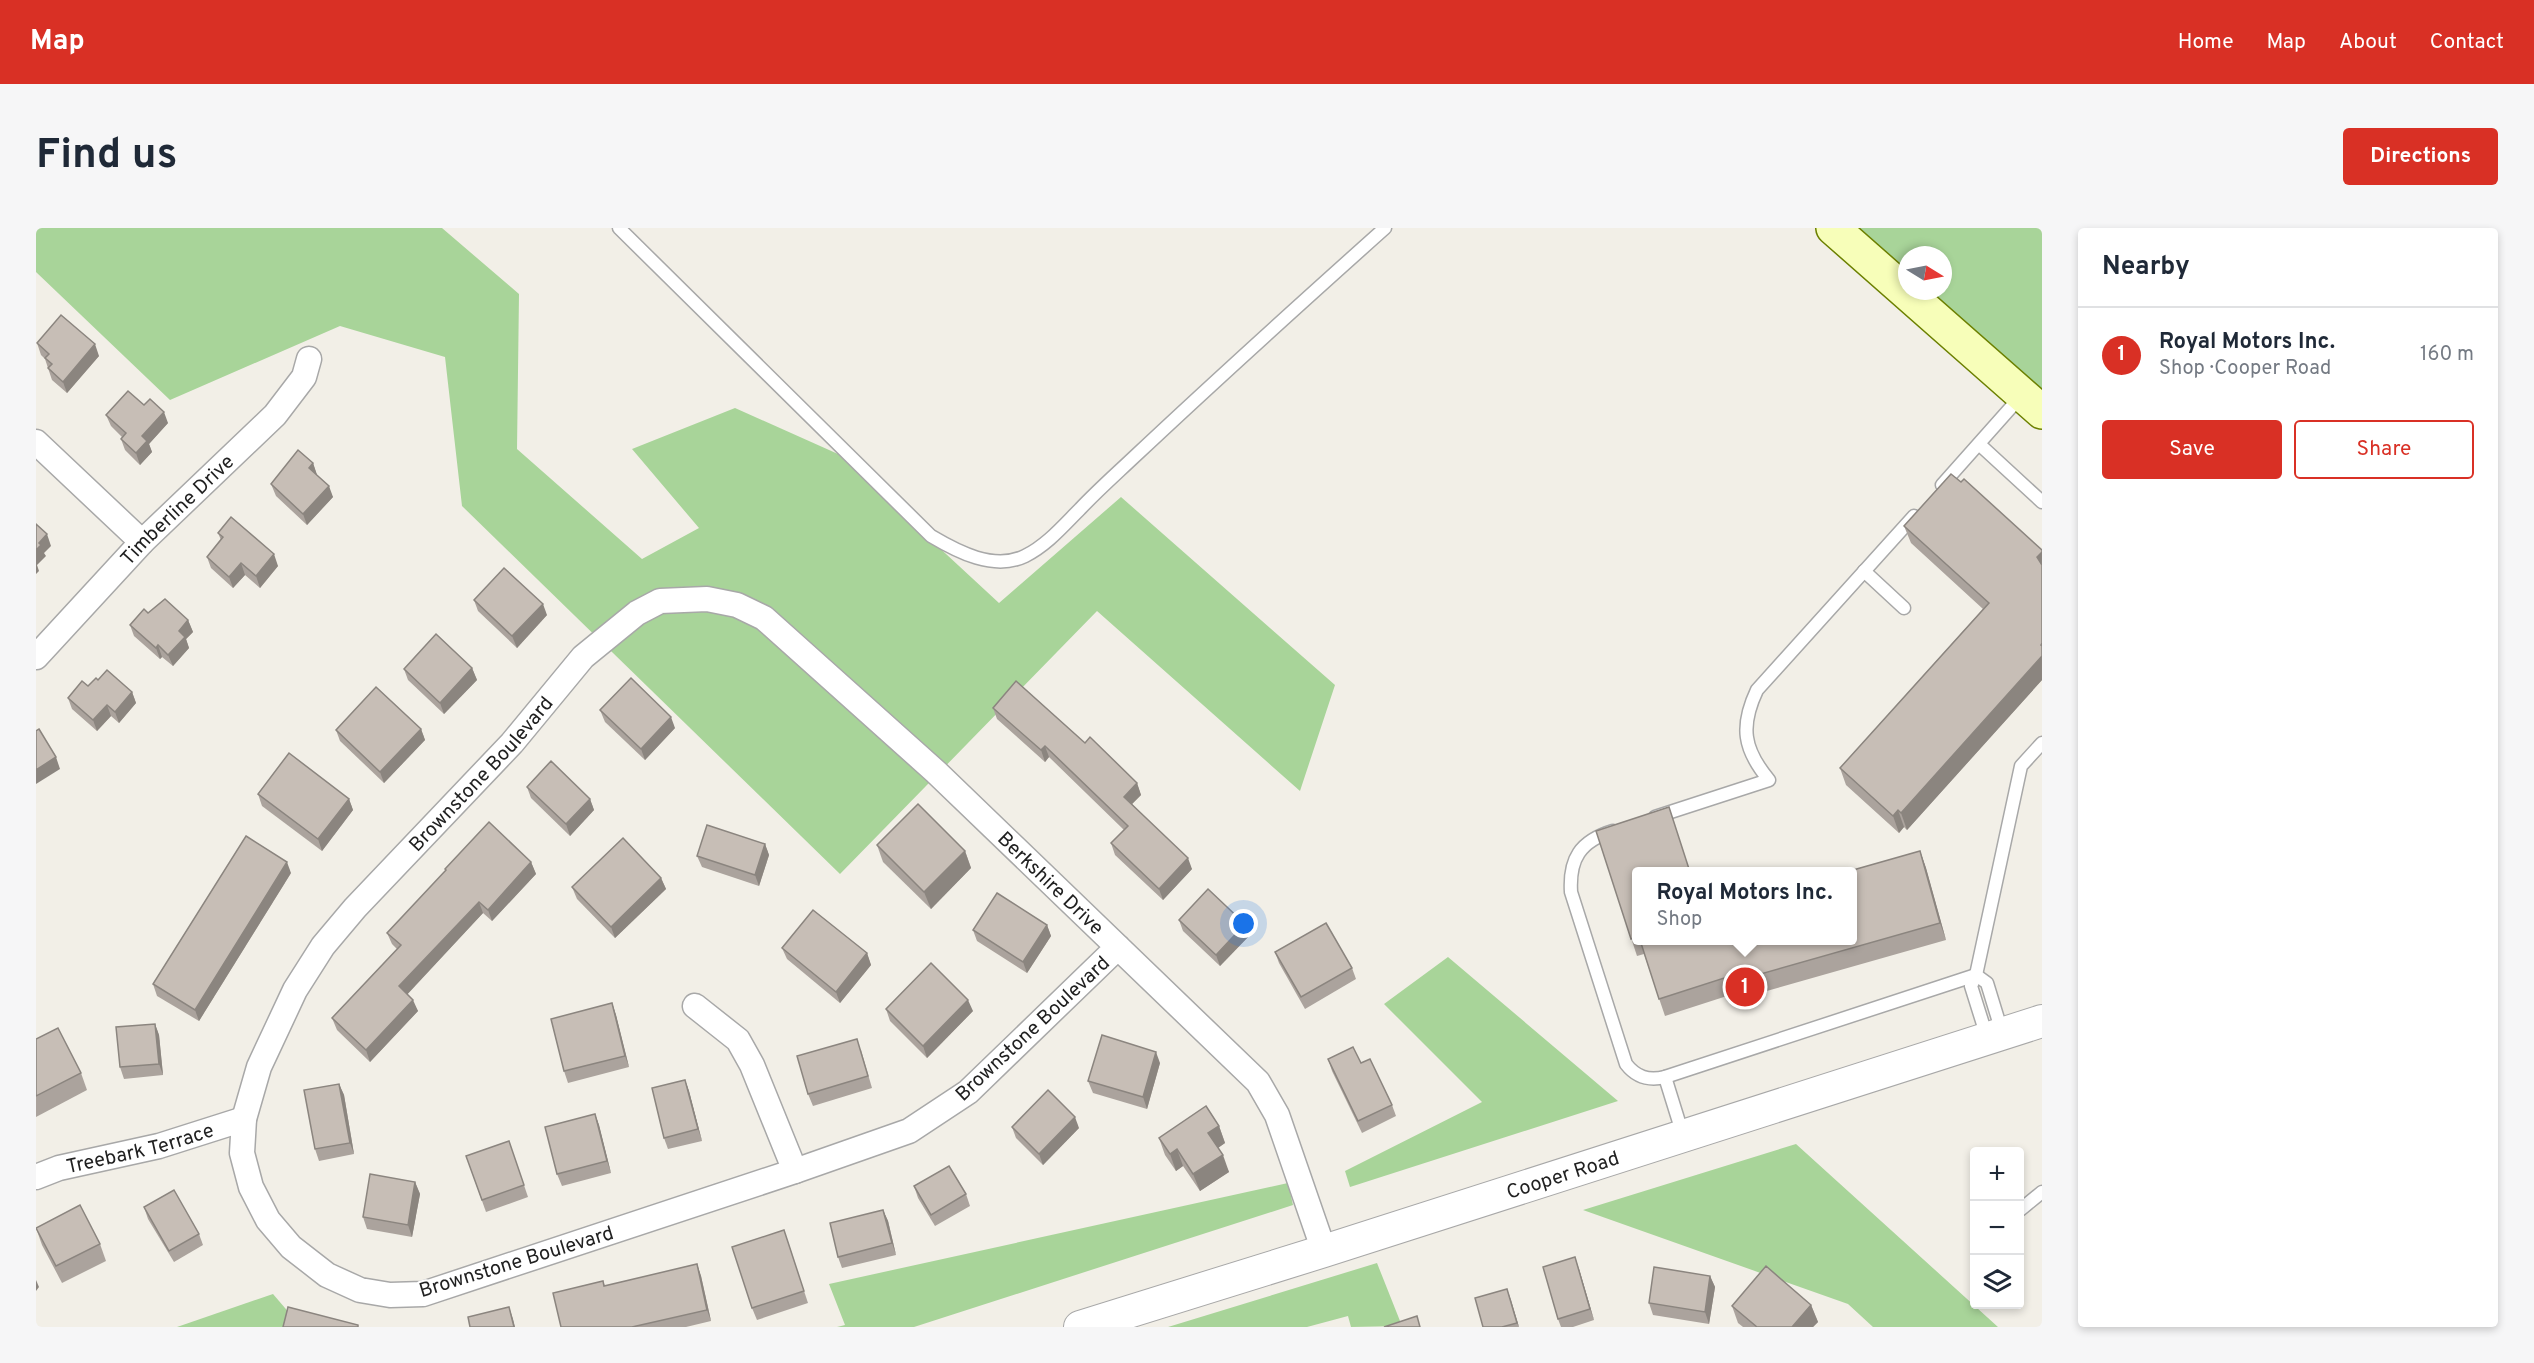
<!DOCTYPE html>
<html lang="en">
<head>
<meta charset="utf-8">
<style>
	body { margin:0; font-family:Overpass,sans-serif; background:#f6f6f7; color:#1f2937 }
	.controls { position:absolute; right:18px; bottom:18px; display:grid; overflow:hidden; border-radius:6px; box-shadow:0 3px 9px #0003 }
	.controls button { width:54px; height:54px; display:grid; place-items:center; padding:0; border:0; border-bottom:2px solid #e0e1e3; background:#fff; color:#1f2937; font:30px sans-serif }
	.compass { position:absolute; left:1862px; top:18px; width:54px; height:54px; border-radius:50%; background:#fff; box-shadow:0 3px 9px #0003; rotate:100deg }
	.you { position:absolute; left:1208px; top:696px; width:21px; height:21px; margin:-15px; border:4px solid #fff; border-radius:50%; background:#1a73e8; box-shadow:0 0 0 9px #1a73e833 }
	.badge { display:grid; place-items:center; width:39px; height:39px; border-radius:50%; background:#d93025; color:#fff; font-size:20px; font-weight:700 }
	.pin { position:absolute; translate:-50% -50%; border:3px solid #fff; box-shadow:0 2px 6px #0006 }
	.popup { position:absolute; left:1596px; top:639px; width:225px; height:78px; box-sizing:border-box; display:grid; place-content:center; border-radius:6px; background:#fff; filter:drop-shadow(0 2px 4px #0005); font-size:20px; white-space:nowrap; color:#747a83 }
	.popup b { font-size:22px; color:#1f2937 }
	.popup::after { content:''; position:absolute; left:50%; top:100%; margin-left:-12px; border:12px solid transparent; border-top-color:#fff }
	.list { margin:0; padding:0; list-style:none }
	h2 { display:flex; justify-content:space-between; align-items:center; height:78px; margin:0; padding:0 24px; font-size:26px }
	h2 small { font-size:20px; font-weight:400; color:#747a83 }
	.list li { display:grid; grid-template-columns:39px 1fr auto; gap:18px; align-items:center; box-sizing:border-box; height:96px; padding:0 24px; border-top:2px solid #e0e1e3 }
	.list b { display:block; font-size:22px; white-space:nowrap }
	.list p { margin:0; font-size:20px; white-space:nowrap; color:#747a83 }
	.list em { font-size:20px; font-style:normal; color:#747a83 }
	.actions { display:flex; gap:12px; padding:18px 24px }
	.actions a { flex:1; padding:14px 0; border:2px solid #d93025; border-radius:6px; text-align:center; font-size:21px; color:#d93025 }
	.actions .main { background:#d93025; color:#fff }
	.icon { flex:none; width:33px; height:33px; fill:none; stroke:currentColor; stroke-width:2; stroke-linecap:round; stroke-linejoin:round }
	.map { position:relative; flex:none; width:2006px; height:1099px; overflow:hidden; border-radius:6px }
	header { display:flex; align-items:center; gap:36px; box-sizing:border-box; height:84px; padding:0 30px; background:#d93025; color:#fff }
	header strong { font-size:28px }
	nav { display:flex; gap:33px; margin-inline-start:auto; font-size:21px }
	.intro { display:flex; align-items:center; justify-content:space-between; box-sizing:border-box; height:144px; padding:0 36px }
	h1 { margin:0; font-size:42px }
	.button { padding:15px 27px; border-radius:6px; background:#d93025; color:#fff; font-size:21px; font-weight:700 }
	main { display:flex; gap:36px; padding:0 36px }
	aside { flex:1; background:#fff; border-radius:6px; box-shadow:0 3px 9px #0003 }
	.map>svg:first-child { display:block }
</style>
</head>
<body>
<header>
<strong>Map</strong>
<nav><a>Home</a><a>Map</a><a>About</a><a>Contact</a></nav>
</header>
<div class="intro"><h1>Find us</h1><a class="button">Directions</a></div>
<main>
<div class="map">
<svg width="2006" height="1099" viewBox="0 0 2006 1099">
	<rect width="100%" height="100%" fill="#f2efe7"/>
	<g fill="#a8d499">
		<path d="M0,0h406l77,66 -2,155 125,110 57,-31 -67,-79 103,-41 103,46 161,149 122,-106 214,188 -35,106 -203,-180 -257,263 -378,-368 -17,-149 -105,-31 -170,74 -134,-128z"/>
		<path d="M1807,0h199v184l-130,-121h31v-36h-36v32z"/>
		<path d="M1412,729l170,144 -268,86 -5,-16 137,-69 -98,-98z"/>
		<path d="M1760,916l202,183h-125l-25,-23 -265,-94z"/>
		<path d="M1252,955l5,22 -379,122h-77l8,-2 -16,-41z"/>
		<path d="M1341,1035l25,63 -51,1 -3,-11 -41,11h-139z"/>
		<path d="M237,1066l18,21 -3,12h-111z"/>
	</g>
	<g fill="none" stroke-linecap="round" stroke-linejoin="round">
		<defs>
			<g id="service">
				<path d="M583,0l312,308c27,16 63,35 94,20 22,-11 38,-30 55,-47 17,-18 35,-34 53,-51 83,-78 167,-154 252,-230"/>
				<path d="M1943,216l63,58"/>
				<path d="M1906,257l80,-90"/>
				<path d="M1828,343l40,37"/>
				<path d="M1619,589l114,-37c-26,-31 -29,-54 -12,-90l157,-174"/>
				<path d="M1577,603c-33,10 -44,28 -42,61l55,172c10,13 22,17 39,13l311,-102"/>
				<path d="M1940,747l11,8 15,49"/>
				<path d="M1951,809l-16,-51 5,-11 45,-209 21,-23"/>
				<path d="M1629,849l18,58"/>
				<path d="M1984,982l22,-18"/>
			</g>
			<g id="minor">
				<path d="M0,214l106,100"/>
				<path id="s1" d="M0,429l106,-115 133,-127 29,-38 5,-18"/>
				<path id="s2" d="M1082,719l-150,145 -59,39 -114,40 -372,123 -33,1 -30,-5 -33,-15 -36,-28 -23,-27 -17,-33 -9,-34 2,-34 15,-52 36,-77 28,-44 32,-38 157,-165 71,-86 54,-44 23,-12 47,-2 30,6 27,13 172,154 322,310 19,33 47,136"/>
				<path d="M659,778l43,34 14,25 43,106"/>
				<path id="s3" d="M0,949l23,-9 100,-22 85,-27"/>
			</g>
			<g id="tertiary">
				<path id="s4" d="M1044,1099l244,-76 718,-230"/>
			</g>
			<path id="secondary" d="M1797,0l209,184"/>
		</defs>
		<use href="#service" stroke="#a8a8a8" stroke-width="15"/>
		<use href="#minor" stroke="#a8a8a8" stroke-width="27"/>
		<use href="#tertiary" stroke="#a8a8a8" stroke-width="34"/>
		<use href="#secondary" stroke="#6c8000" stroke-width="36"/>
		<use href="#service" stroke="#fff" stroke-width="12"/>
		<use href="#minor" stroke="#fff" stroke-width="24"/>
		<use href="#tertiary" stroke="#fff" stroke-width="32"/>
		<use href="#secondary" stroke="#f7feb9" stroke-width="33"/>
	</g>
	<g fill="#aba39d">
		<path d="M1,115l62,13 -32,37 -15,-13 -7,-21 -4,-4z"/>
		<path d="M108,177l24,18 -19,21 3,8 -12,13 -15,-15 -4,-11 1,-2 -11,-11 -5,-11z"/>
		<path d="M277,235l4,12 16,22 -26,28 -31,-29 -5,-12z"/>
		<path d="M1868,298l138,24v130l-135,150 -3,-3 -5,6 -53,-48 -6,-17 143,-159 -72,-66z"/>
		<path d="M182,305l60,33 -18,22 -15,-13 -12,13 -22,-20 -4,-11 14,-17z"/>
		<path d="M438,372l73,15 -30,33 -39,-37z"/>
		<path d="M112,385l40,7 5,12 -7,7 3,9 -16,18 -11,-9 -2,2 -26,-23 -4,-11z"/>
		<path d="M436,440l5,12 -33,34 -36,-34 -4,-11z"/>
		<path d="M62,452l34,12 4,11 -17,20 -8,-7 -14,15 -25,-22 -4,-11z"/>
		<path d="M957,480l92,35 52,40 4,12 -9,9 60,65 -29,31 -48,-45 -4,-12 13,-13 -75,-73 -4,5 -48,-43z"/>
		<path d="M564,482l75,18 -30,32 -40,-38z"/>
		<path d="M385,501l4,11 -41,43 -44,-42 -4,-11z"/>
		<path d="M491,559l63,12 4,11 -24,26 -39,-38z"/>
		<path d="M222,566l91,5 4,11 -31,41 -60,-45z"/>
		<path d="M1633,579l21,65h-53v68h216v-68h-7l74,-21 6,17 20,72 -211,60 -5,-5 -65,21 -21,-62 -7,2 -41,-125z"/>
		<path d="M729,616l4,11 -10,31 -57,-19 -5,-11z"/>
		<path d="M841,617l88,6 6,17 -40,41 -48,-47z"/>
		<path d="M495,634l5,12 -44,47 -9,-8 -76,81 11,17 -48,51 -33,-32 -5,-12 65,-69 -5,-5 -5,-11 59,-62 -1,-2z"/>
		<path d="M255,645l-92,148 -42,-25 -4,-12z"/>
		<path d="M625,650l5,11 -51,49 -38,-39 -5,-12z"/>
		<path d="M1143,692l70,16 -29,30 -37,-35z"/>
		<path d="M1011,697l4,11 -24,37 -50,-32 -4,-11z"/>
		<path d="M746,720l85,5 4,12 -31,38 -53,-44z"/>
		<path d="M1239,724l77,16 4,11 -51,30 -26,-46z"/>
		<path d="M576,775l4,12 13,52 -61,16 -4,-12z"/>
		<path d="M850,781l87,2 -46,47 -37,-37z"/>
		<path d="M119,796l4,11 4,40 -39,4 -4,-12z"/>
		<path d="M0,811l45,34 6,17 -51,27z"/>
		<path d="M825,822l11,38 -59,18 -5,-12z"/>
		<path d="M1292,831l33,4 31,42 4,11 -34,17 -30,-62z"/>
		<path d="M1124,835l-13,46 -54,-16 -5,-12z"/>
		<path d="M649,852l4,11 13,50 -34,8 -4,-11z"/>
		<path d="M303,856l5,11 10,59 -35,7 -4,-12z"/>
		<path d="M559,886l4,11 12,48 -49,13 -5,-12z"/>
		<path d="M1183,898l6,17 -7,5 11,24 -29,19 -17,-25 -7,5 -11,-16 -6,-17z"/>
		<path d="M976,899l67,1 -36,37 -27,-27z"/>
		<path d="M473,913l19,56 -42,15 -20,-56z"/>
		<path d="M379,954l5,12 -8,43 -45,-8 -4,-12z"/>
		<path d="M878,958l52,8 4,12 -35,20 -17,-28z"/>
		<path d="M108,979l55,27 4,11 -29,17 -26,-43z"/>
		<path d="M847,982l5,11 8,34 -54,13 -4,-11z"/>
		<path d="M0,1000l64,16 6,17 -44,22 -20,-38z"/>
		<path d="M748,1002l24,73 -51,17 -5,-12z"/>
		<path d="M661,1036l4,12 10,45 -25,6h-125l42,-46 2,5z"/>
		<path d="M1543,1041l15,51 -21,7h-12l-3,-8z"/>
		<path d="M1674,1048l5,11 -6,37 -56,-9 -4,-12z"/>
		<path d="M1471,1061l12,38h-36z"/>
		<path d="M1775,1077l7,17 -5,5h-70l-5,-4 -6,-17z"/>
	</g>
	<g fill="#8b857f">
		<path d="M59,116l4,12 -32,37 -4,-11z"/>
		<path d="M128,184l4,11 -19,21 3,8 -12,13 -4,-12 6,-17z"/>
		<path d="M277,235l4,12 -8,-7z"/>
		<path d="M293,258l4,11 -26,28 -4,-11z"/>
		<path d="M11,306l4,12 -7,7 2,3 -9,9 2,6 -3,3v-24l3,-7z"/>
		<path d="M2006,324v18l-5,-13z"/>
		<path d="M238,326l4,12 -18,22 -4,-12z"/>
		<path d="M205,335l4,12 -12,13 -4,-11z"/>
		<path d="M507,376l4,11 -30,33 -5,-12z"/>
		<path d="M152,392l5,12 -7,7 3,9 -16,18 -5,-11 11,-24z"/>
		<path d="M122,417l4,12 -2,2 -4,-11z"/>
		<path d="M2006,428v24l-135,150 -6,-17z"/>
		<path d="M436,440l5,12 -33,34 -4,-11z"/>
		<path d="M96,464l4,11 -17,20 -4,-11z"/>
		<path d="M71,477l4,11 -14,15 -4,-11z"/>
		<path d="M635,489l4,11 -30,32 -4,-11z"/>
		<path d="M385,501l4,11 -41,43 -4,-11z"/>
		<path d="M1009,518l4,11 -4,5 -4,-12z"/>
		<path d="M20,529l4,12 -24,15v-14z"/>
		<path d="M1101,555l4,12 -13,13 -4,-11z"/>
		<path d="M313,571l4,11 -31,41 -4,-12z"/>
		<path d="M554,571l4,11 -24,26 -4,-12z"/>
		<path d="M1862,582l6,17 -5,6 -6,-17z"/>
		<path d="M729,616l4,11 -10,31 -4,-11z"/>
		<path d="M929,623l6,17 -40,41 -7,-17z"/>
		<path d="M1884,623l6,17 20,72 -6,-17z"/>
		<path d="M1152,630l4,11 -29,31 -4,-11z"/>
		<path d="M251,634l4,11 -92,148 -4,-11z"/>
		<path d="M495,634l5,12 -44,47 -4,-11z"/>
		<path d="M625,650l5,11 -51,49 -4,-11z"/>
		<path d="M443,674l4,11 -79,85 -5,-12z"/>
		<path d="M1209,696l4,12 -29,30 -4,-11z"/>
		<path d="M1011,697l4,11 -24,37 -4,-11z"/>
		<path d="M831,725l4,12 -31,38 -4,-11z"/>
		<path d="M377,772l5,11 -48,51 -4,-12z"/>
		<path d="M932,772l5,11 -46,47 -4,-12z"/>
		<path d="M576,775l4,12 13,52 -4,-11z"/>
		<path d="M119,796l4,11 4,40 -4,-11z"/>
		<path d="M1120,824l4,11 -13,46 -4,-12z"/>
		<path d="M649,852l4,11 13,50 -4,-12z"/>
		<path d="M303,856l5,11 10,59 -4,-11z"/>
		<path d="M559,886l4,11 12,48 -4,-12z"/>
		<path d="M1039,889l4,11 -36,37 -4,-11z"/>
		<path d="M1183,898l6,17 -10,7 -7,-17z"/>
		<path d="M1141,921l6,17 -7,5 -6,-17z"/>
		<path d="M1187,927l6,17 -29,19 -7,-17z"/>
		<path d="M379,954l5,12 -8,43 -4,-12z"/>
		<path d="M847,982l5,11 8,34 -4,-12z"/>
		<path d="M1539,1029l4,12 15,51 -4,-11z"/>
		<path d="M661,1036l4,12 10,45 -4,-11z"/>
		<path d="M1674,1048l5,11 -6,37 -4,-12z"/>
		<path d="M0,1052l3,7 -3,4z"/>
		<path d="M1471,1061l4,11 8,27 -2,-4z"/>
		<path d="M1775,1077l7,17 -5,5h-21z"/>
		<path d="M473,1079l4,12 2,8h-1z"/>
	</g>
	<g fill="#c7beb6" stroke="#8b857f" stroke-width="1.5">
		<path d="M25,87l34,29 -32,38 -15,-14 4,-4 -7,-6 4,-4 -12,-11z"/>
		<path d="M92,163l16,14 6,-6 14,13 -22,24 5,5 -11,12 -15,-14 5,-6 -20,-18z"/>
		<path d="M262,222l15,13 -4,5 20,18 -26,28 -32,-30z"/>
		<path d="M1915,246l10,8 3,-3 78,71v2l-5,5 5,8v78l-1,2 1,1v10l-141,157 -3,-3 -5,6 -53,-48 149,-165 -85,-77z"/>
		<path d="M195,289l43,37 -18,22 -15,-13 -12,14 -22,-20 16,-20 -5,-4z"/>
		<path d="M0,296l11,10 -8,9 2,2 -5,5z"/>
		<path d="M468,340l39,36 -31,32 -38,-36z"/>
		<path d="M129,371l23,21 -9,11 6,6 -17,18 -10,-10 -2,3 -26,-23 14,-16 4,4z"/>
		<path d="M400,406l36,34 -32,35 -36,-34z"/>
		<path d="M71,442l25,22 -17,20 -8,-7 -14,15 -25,-22 14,-17 6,5 8,-8 2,2z"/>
		<path d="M595,450l40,39 -30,32 -41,-39z"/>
		<path d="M980,453l69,62 5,-6 47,46 -13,14 64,61 -29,31 -48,-46 17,-17 -83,-80 -4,4 -48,-42z"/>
		<path d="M340,459l45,42 -41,43 -44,-42z"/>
		<path d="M3,501l17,28 -20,13v-39z"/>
		<path d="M253,525l60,46 -31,40 -60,-45z"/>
		<path d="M515,533l39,38 -24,25 -39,-37z"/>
		<path d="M882,576l47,47 -41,41 -47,-47z"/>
		<path d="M1633,579l21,65h-53v65l-6,2 -35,-108z"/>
		<path d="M453,594l42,40 -43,48 -9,-8 -80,84 14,14 -47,50 -34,-32 69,-73 -14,-12 59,-63 -1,-1z"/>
		<path d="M671,597l58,19 -10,31 -58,-19z"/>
		<path d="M210,608l41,26 -92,148 -42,-26z"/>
		<path d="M587,610l38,40 -50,49 -39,-40z"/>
		<path d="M1884,623l20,72 -211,60 -5,-5 -65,21 -19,-59h213v-68h-7z"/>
		<path d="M1172,661l37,35 -29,31 -37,-35z"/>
		<path d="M961,665l50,32 -24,37 -50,-32z"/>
		<path d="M777,682l54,43 -31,39 -54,-44z"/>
		<path d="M1290,695l26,45 -51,29 -26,-45z"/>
		<path d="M895,735l37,37 -45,46 -37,-37z"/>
		<path d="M576,775l13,53 -61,15 -13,-52z"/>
		<path d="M119,796l4,40 -39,3 -4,-40z"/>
		<path d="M22,800l23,45 -45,23v-57z"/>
		<path d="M1066,807l54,17 -13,45 -55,-16z"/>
		<path d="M821,811l11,37 -60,18 -11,-38z"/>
		<path d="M1317,819l8,16 9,-4 22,46 -34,16 -30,-62z"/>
		<path d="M649,852l13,49 -34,9 -12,-50z"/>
		<path d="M303,856l11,59 -35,6 -11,-59z"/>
		<path d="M1012,862l27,27 -36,37 -27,-27z"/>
		<path d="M1170,878l13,20 -11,7 15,22 -30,19 -16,-25 -7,5 -11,-16z"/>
		<path d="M559,886l12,47 -50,13 -12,-47z"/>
		<path d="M473,913l15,44 -42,15 -16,-44z"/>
		<path d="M913,938l17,28 -35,21 -17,-29z"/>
		<path d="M334,946l45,8 -7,43 -45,-8z"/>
		<path d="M138,962l25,44 -30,17 -25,-44z"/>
		<path d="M44,977l20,39 -44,22 -20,-38z"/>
		<path d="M847,982l9,33 -54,14 -8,-34z"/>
		<path d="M748,1002l20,61 -52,17 -20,-61z"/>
		<path d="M1539,1029l15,52 -32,10 -15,-52z"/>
		<path d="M661,1036l10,46 -75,17h-71l-8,-34 50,-12 1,5z"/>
		<path d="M1730,1038l45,39 -19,22h-35l-25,-21z"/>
		<path d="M1618,1039l56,9 -5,36 -56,-9z"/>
		<path d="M1471,1061l10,34 -15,4h-19l-8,-29z"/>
		<path d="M252,1079l70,18v2h-75z"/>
		<path d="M473,1079l5,20h-44l-2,-10z"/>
		<path d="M1381,1088l3,11h-36z"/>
	</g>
	<g text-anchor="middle" stroke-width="4.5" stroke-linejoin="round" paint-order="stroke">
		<g font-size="20" fill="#212121" stroke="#fff">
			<text dy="7" stroke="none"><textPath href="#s1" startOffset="204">Timberline Drive</textPath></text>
			<text dy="7" stroke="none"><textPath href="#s2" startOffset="1504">Brownstone Boulevard</textPath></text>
			<text dy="7" stroke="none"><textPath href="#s2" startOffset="2253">Berkshire Drive</textPath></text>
			<text transform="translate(996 800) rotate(-43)" y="7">Brownstone Boulevard</text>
			<text dy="7" stroke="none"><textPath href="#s3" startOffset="108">Treebark Terrace</textPath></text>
			<text dy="7" stroke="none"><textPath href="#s4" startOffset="506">Cooper Road</textPath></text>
			<text transform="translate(480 1033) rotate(-17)" y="7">Brownstone Boulevard</text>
		</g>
	</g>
</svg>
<div class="controls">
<button>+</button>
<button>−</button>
<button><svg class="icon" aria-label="layers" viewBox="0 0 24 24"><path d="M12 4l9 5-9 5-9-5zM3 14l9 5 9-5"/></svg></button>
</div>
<svg class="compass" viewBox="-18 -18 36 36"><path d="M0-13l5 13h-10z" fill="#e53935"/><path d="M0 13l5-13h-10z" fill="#747a83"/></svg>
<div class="you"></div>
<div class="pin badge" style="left:1709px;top:759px">1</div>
<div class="popup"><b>Royal Motors Inc.</b>Shop</div>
</div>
<aside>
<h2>Nearby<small></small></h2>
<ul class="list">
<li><span class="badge">1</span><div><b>Royal Motors Inc.</b><p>Shop · Cooper Road</p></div><em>160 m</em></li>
</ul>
<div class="actions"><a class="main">Save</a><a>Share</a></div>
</aside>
</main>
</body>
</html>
